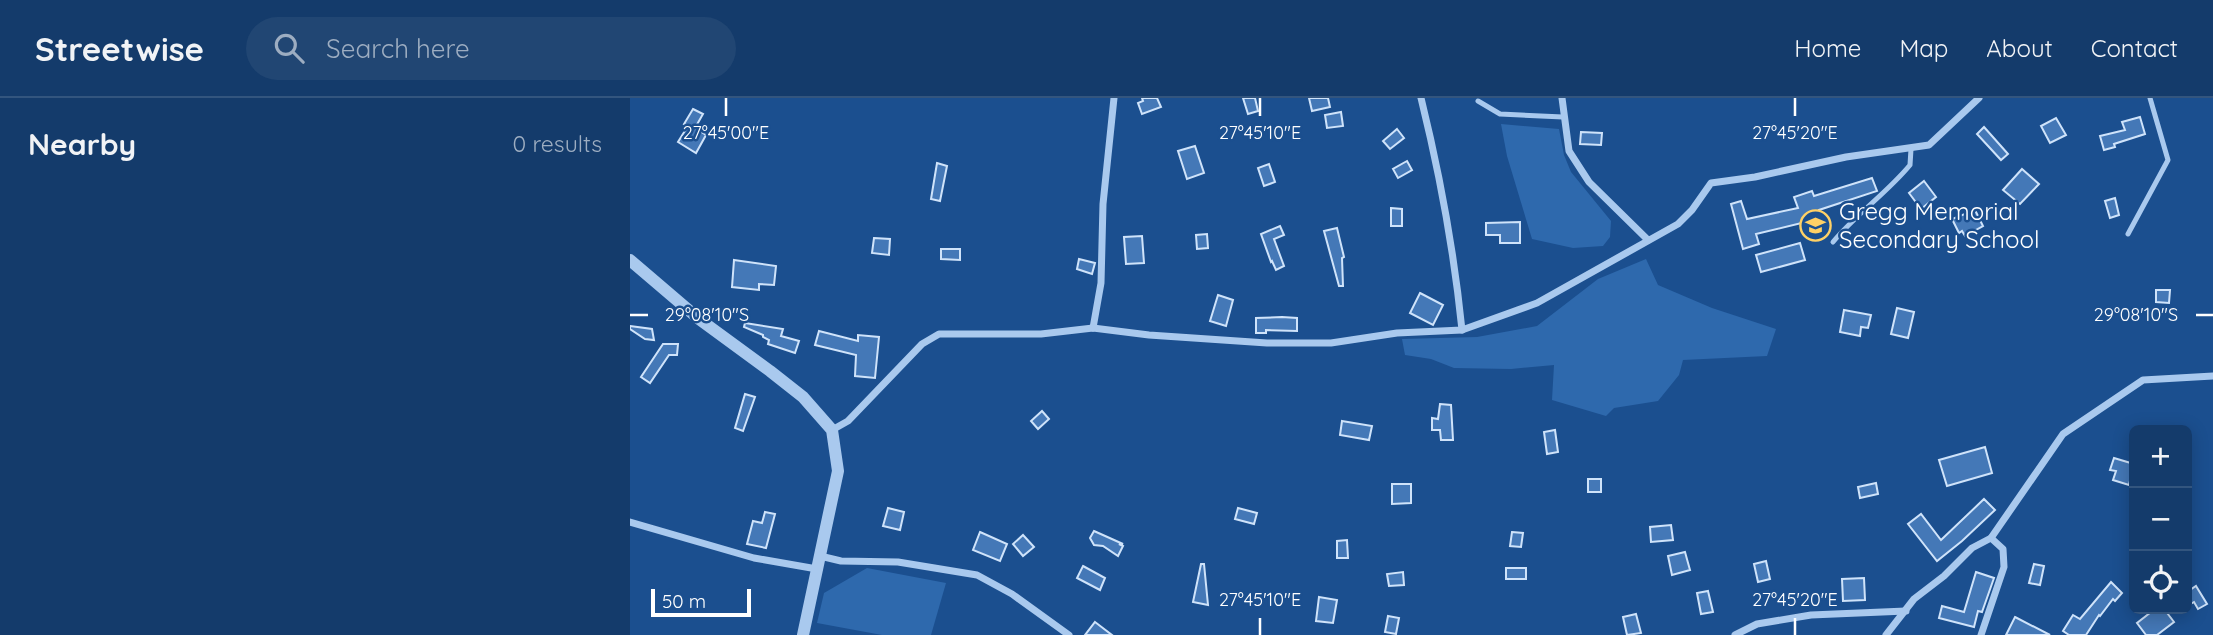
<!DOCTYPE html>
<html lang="en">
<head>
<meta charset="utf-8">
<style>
	body { margin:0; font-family:Quicksand,sans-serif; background:#214673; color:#f1f3f6 }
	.controls { position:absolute; right:21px; bottom:21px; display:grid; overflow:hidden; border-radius:10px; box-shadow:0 4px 18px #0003 }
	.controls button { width:63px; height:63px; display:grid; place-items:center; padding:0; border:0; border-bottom:2px solid #33557e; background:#143b6b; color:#f1f3f6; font:35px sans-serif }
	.scale { position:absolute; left:21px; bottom:18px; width:100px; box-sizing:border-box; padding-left:7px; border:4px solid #fff; border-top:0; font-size:19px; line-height:24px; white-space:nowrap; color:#fff; -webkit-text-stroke:5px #1b4f8f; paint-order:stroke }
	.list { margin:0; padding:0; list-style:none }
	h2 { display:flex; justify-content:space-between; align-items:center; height:91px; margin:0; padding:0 28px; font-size:30px }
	h2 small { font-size:23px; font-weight:400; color:#9dadc1 }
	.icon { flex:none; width:38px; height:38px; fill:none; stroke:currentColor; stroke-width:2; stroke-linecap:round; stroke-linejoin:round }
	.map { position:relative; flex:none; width:1583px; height:537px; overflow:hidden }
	header { display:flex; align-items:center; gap:42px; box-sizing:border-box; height:98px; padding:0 35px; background:#143b6b; border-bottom:2px solid #33557e }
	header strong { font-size:33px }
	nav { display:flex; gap:38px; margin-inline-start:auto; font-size:24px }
	.search { width:490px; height:63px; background:#214673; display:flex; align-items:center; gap:18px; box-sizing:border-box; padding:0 24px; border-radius:38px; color:#9dadc1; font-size:26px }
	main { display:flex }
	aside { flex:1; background:#143b6b }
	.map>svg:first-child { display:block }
</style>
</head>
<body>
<header>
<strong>Streetwise</strong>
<div class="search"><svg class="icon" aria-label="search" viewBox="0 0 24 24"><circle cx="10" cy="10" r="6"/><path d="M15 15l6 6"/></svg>Search here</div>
<nav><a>Home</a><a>Map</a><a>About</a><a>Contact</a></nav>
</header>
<main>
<aside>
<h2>Nearby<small>0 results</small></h2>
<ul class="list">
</ul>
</aside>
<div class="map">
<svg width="1583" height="537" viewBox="0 0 1583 537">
	<rect width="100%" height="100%" fill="#1b4f8f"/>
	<g fill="#2e69ad">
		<path d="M871,26l58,5 5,26 7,17 40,49 -1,16 -7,9 -30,2 -41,-9 -25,-83z"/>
		<path d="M1016,161l12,26 54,23 64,21 -9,27 -84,4 -4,15 -21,26 -44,7 -8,8 -54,-16 2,-35 -43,4 -57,-1 -23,-9 -26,-4 -3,-16 75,-2 60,-11 61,-47z"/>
		<path d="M237,470l79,15 -15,52h-49l-65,-12 7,-30z"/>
	</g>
	<g fill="#4478b7" stroke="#cfe3fa" stroke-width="2">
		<path d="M512,0h15l4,9 -19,7 -4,-11 5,-2z"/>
		<path d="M613,0h12l3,13 -10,3z"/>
		<path d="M679,0h19l2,9 -18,4z"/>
		<path d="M63,11l10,5 -8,14 11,7 -10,18 -18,-11 10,-16 -4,-2z"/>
		<path d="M711,14l2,14 -16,2 -2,-13z"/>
		<path d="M1510,19l5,17 -31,10 1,3 -11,3 -4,-14 25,-6 -3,-8z"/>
		<path d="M1426,20l10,17 -16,8 -9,-17z"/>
		<path d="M1354,29l24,27 -7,6 -24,-26z"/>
		<path d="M767,31l7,9 -14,11 -7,-8z"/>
		<path d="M951,34l21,1 -1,12 -21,-1z"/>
		<path d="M565,48l9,27 -17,6 -9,-28z"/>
		<path d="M777,63l5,9 -14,8 -5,-9z"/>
		<path d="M307,65l10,3 -7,35 -9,-2z"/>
		<path d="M639,66l6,18 -11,4 -6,-18z"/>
		<path d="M1392,71l17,15 -19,20 -17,-14z"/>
		<path d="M1242,80l5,13 -58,19 3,8 -66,16 3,10 -16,5 -12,-45 10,-3 6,18 51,-11 -4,-11 18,-6 2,5z"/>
		<path d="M1294,83l12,16 -15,12 -12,-16z"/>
		<path d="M1485,100l4,17 -9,3 -5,-17z"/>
		<path d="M761,110l11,1v17h-11z"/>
		<path d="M1345,112l8,16 -18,10 -3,-5 -3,2 -7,-14z"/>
		<path d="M890,124v21h-20v-8h-14v-12z"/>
		<path d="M650,128l4,9 -10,4 10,27 -8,4 -4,-9 -1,1 -10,-28z"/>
		<path d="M707,130l7,29 -2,1 1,28h-4l-15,-55z"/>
		<path d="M577,136l1,14 -11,1 -1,-14z"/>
		<path d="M512,138l2,27 -18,1 -2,-27z"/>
		<path d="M244,140l16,1 -1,16 -17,-2z"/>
		<path d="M1170,145l5,17 -44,12 -5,-17z"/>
		<path d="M311,151h19v11l-19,-1z"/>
		<path d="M449,161l16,4 -3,11 -15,-5z"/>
		<path d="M104,162l42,6 -2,19 -15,-1v6l-27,-3z"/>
		<path d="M1526,192h14l-1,13 -13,-1z"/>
		<path d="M790,195l23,12 -10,20 -23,-12z"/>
		<path d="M588,197l15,5 -7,26 -16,-5z"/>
		<path d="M1267,210l17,4 -6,26 -17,-4z"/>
		<path d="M1214,212l27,5 -3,13 -7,-1 -1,9 -20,-4z"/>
		<path d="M652,219l15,1v13l-31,-1v3h-10v-15z"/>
		<path d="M115,225l38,6 -2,7 18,5 -4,12 -27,-9 1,-4 -6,-3v-2l-19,-8z"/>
		<path d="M0,228l22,3 2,11 -9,-1 -15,-10z"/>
		<path d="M189,233l39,10v-6l21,2 -4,41 -20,-2 1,-21 -41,-10z"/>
		<path d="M33,246h15l-1,11h-8l-19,28 -9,-6z"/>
		<path d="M115,296l10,3 -12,34 -8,-3z"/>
		<path d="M810,306l11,1 2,35h-12l-1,-10h-8v-12l6,1z"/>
		<path d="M412,313l7,8 -11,10 -7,-8z"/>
		<path d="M712,323l30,5 -3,14 -29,-5z"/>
		<path d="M925,332l3,22 -11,2 -3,-22z"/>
		<path d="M1355,349l7,26 -45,13 -8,-26z"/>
		<path d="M1484,360l20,6 -5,21 -16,-5 3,-9 -6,-1z"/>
		<rect x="958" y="381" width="13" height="13"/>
		<path d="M1246,385l2,11 -18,4 -2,-11z"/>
		<path d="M762,386h19v19l-19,1z"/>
		<path d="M1354,401l11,11 -33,31 -25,20 -29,-37 13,-10 20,26z"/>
		<path d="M258,410l16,4 -4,18 -17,-4z"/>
		<path d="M608,410l19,5 -3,11 -19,-5z"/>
		<path d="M135,414l10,2 -9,34 -19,-4 6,-23 9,2z"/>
		<path d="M1041,427l2,15 -22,2 -1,-15z"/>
		<path d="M464,433l29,13h-4l4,2 -5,10 -15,-10 -9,-1 -4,-7z"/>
		<path d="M350,434l27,12 -7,17 -27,-11z"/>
		<path d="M882,434l11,1 -2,14 -11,-1z"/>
		<path d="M393,437l11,12 -11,9 -10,-12z"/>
		<path d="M717,442l1,18h-11v-17z"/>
		<path d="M1055,454l5,18 -18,5 -4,-19z"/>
		<path d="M1136,463l4,18 -12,3 -4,-18z"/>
		<path d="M571,466h3l4,41 -15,-3z"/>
		<path d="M1404,466l10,2 -4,19 -11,-2z"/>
		<path d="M453,468l22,12 -5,12 -23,-12z"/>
		<rect x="876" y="470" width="20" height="11"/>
		<path d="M773,474l1,13 -15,1 -2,-12z"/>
		<path d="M1346,474l18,6 -12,34 -4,-1 -4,16 -35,-9 3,-12 22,6z"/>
		<path d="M1234,480l1,22 -22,1 -1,-22z"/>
		<path d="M1481,484l11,11 -7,8 -2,-2 -13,17 -1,-1 -13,20h-17l-6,-4 10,-16 7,4z"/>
		<path d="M1566,488l11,18 -9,5 -4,-7 -7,4v-14z"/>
		<path d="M1078,493l5,21 -12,2 -4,-21z"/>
		<path d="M689,499l18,3 -4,23 -17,-2z"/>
		<path d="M1525,511h9l10,13 -17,13h-11l-9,-12z"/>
		<path d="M1006,516l5,19 -14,2 -4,-18z"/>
		<path d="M758,518l11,2 -3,16 -11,-2z"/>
		<path d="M1385,519l35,18h-44z"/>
		<path d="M465,524l17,13h-27z"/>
	</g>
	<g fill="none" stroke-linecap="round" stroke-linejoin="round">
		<g stroke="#a9c9ee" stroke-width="5">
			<path d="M848,3l22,13 63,3"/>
			<path d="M1498,136l40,-74 -18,-62"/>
			<path d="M1203,144c23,-28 54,-49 77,-77l1,-16"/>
		</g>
		<g stroke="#a9c9ee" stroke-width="7">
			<path d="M791,0c19,77 33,153 41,232"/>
			<path d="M932,0l7,53 20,31 59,58"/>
			<path d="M463,230l8,-45 2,-79 11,-106"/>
			<path d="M202,332l16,-9 74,-77 17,-10h102l52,-6 56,7 118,8h64l66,-10 65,-3 75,-27 141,-79 14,-14 19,-27 44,-6 91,-20 83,-12 50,-47"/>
			<path d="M0,424l124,36 63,11"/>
			<path d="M190,458l21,5 57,1 79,13 35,19 57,41"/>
			<path d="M1105,537l22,-11 54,-9 95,-4"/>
			<path d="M1256,537l28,-36 30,-23 28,-28 19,-10 72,-104 80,-54 70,-4"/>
			<path d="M1351,537l23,-68 -1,-18 -12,-11"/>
		</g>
		<path stroke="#a9c9ee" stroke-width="12" d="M0,162l69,59 71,52 33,26 29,33 6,41 -35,164"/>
	</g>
	<path fill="none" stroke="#fff" stroke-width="2.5" d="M96,0v18M630,0v18M1165,0v18M0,217h18M1566,217h17M630,520v17M1165,520v17"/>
	<defs>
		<symbol id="school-ring" viewBox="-11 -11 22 22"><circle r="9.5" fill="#1b4f8f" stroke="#ffd166" stroke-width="1.5"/><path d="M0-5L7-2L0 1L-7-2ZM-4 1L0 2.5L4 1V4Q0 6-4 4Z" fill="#ffd166"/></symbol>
	</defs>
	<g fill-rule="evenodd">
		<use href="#school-ring" x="1168" y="110" width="35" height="35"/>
	</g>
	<g text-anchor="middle" stroke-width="5" stroke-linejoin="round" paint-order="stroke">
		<g font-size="24" fill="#fff" stroke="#1b4f8f" text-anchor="start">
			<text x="1209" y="122">Gregg Memorial<tspan x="1209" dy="28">Secondary School</tspan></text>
		</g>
	</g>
	<g font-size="18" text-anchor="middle" fill="#fff" stroke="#1b4f8f" stroke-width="5" stroke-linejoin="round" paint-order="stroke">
		<text x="96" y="41">27°45'00"E</text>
		<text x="630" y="41">27°45'10"E</text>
		<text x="1165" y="41">27°45'20"E</text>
		<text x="77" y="223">29°08'10"S</text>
		<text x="1506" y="223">29°08'10"S</text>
		<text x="630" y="508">27°45'10"E</text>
		<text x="1165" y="508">27°45'20"E</text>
	</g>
</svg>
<div class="controls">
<button>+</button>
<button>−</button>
<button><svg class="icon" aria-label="locate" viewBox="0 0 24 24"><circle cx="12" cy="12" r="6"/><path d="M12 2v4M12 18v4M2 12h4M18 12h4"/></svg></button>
</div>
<div class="scale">50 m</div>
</div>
</main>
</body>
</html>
